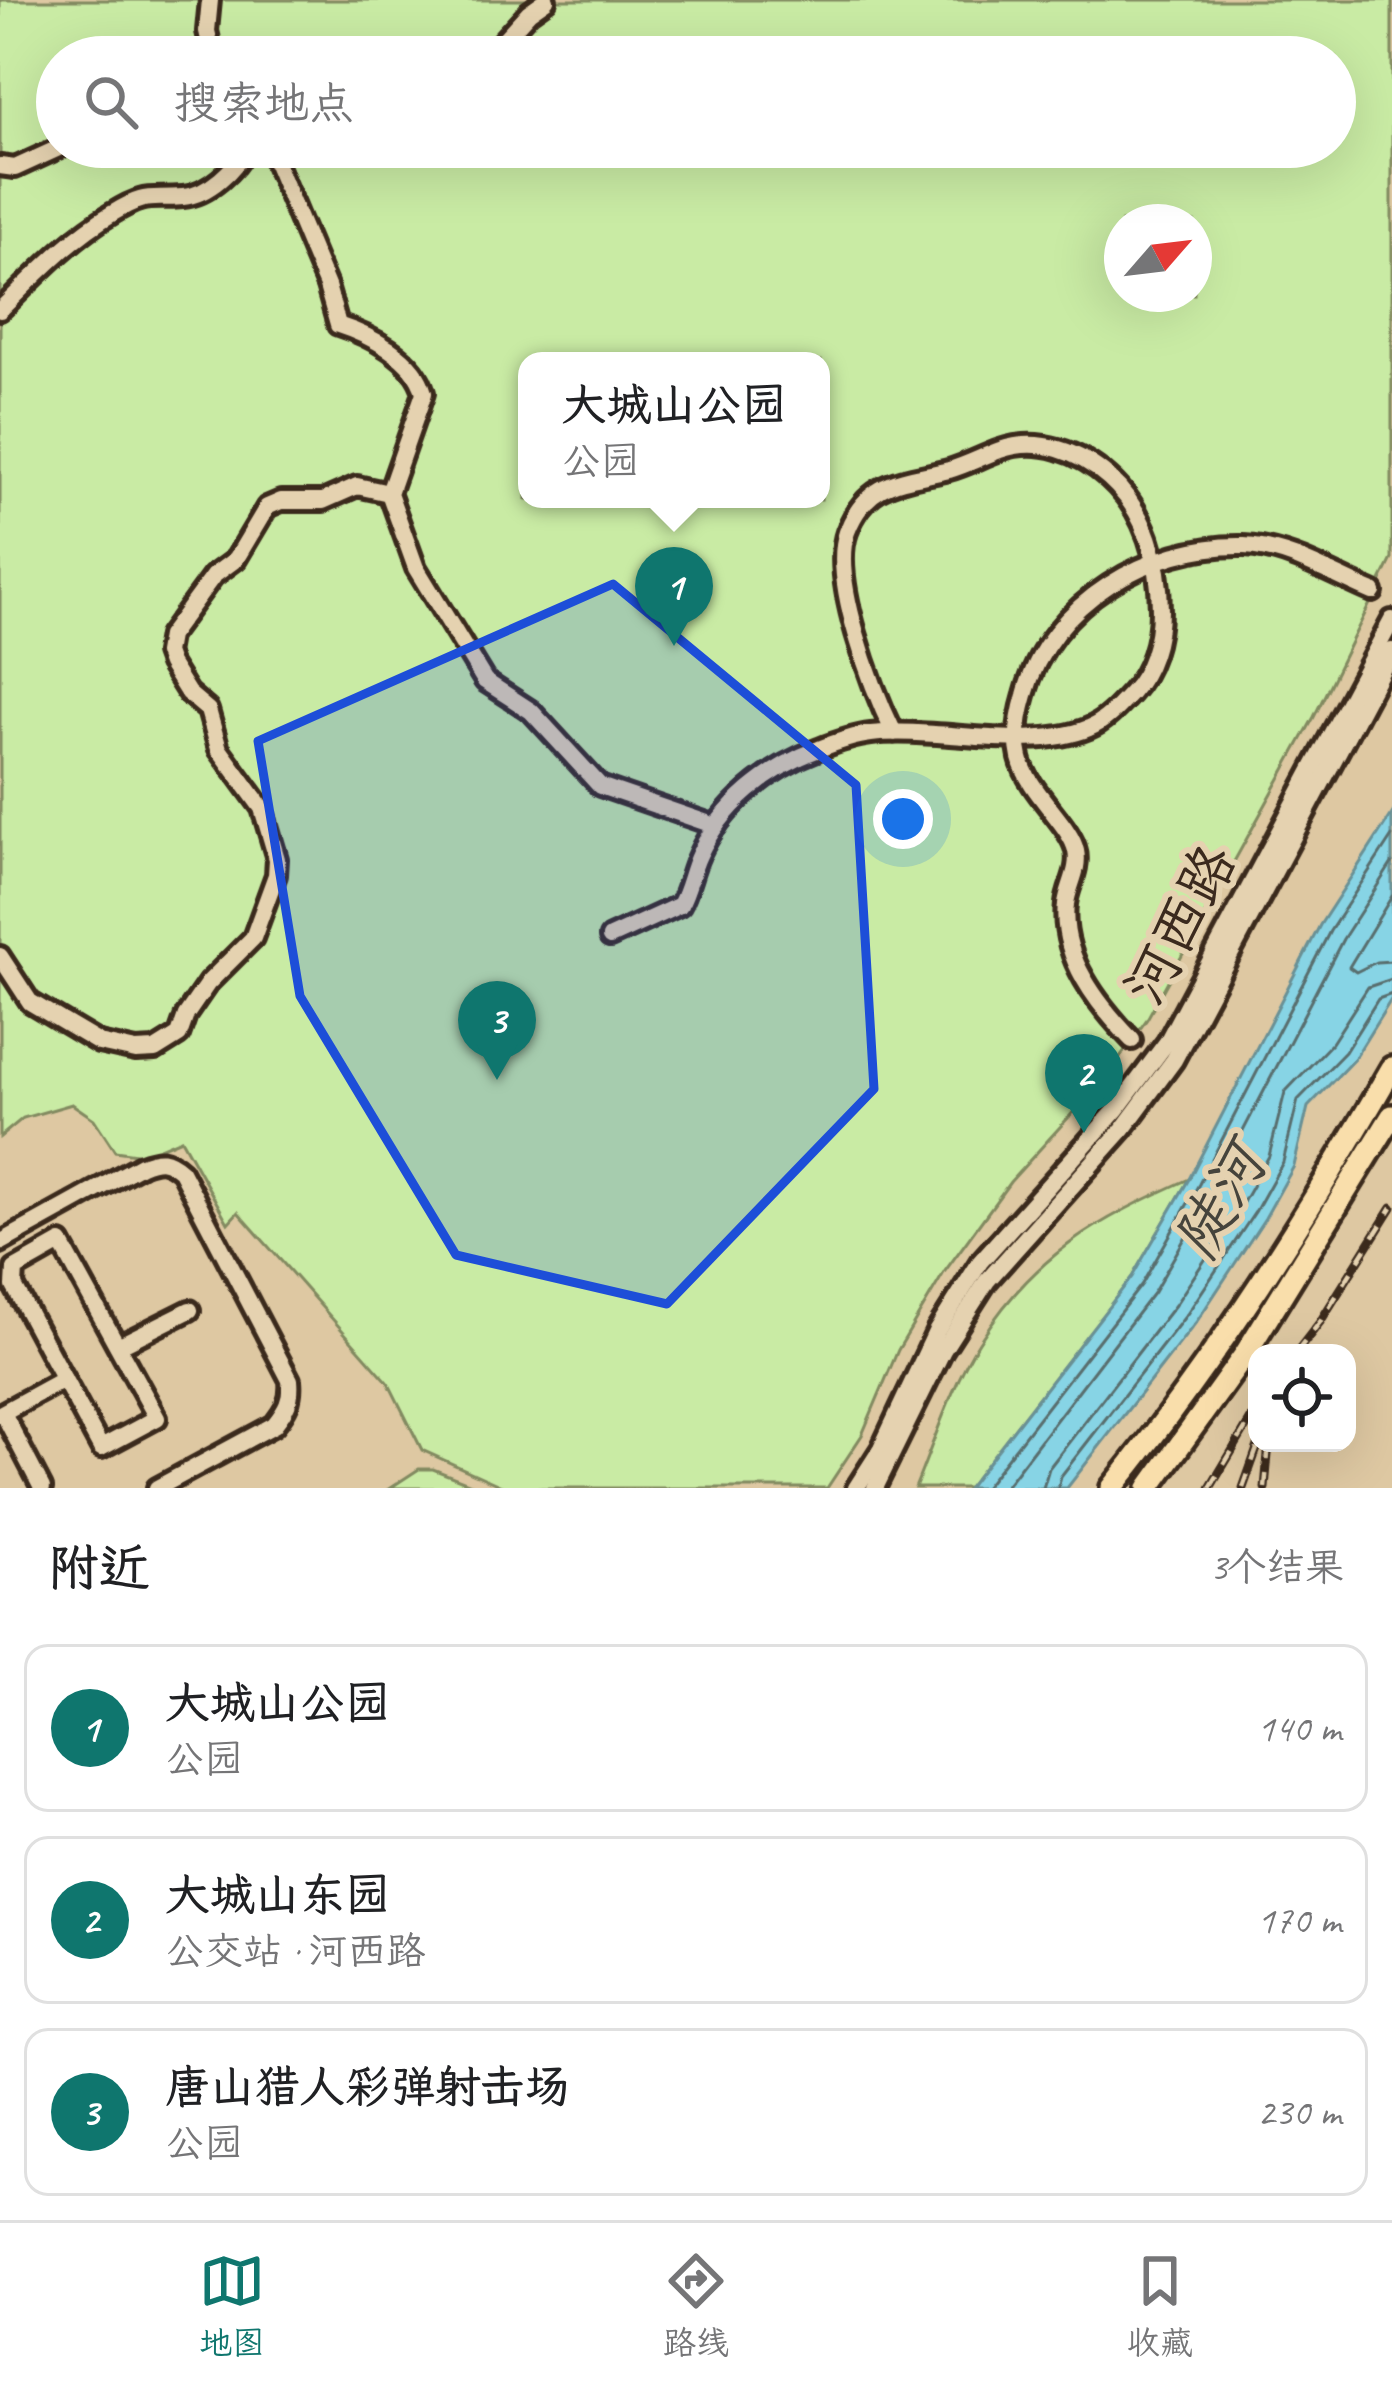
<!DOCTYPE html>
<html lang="zh">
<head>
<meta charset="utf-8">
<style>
	body { margin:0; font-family:Caveat,"LXGW WenKai TC",sans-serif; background:#f2f2f2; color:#202124 }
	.controls { position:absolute; right:36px; bottom:36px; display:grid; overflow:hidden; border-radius:24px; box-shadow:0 12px 48px #0002 }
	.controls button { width:108px; height:108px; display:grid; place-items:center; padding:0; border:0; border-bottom:3px solid #e0e0e0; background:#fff; color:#202124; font:60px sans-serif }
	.compass { position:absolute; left:1104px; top:204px; width:108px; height:108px; border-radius:50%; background:#fff; box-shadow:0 12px 48px #0002; rotate:62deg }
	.you { position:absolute; left:903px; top:819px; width:42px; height:42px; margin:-30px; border:9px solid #fff; border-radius:50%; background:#1a73e8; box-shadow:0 0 0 18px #1a73e833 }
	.badge { display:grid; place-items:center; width:78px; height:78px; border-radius:50%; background:#0f766e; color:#fff; font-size:39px; font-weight:700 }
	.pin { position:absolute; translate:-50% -99px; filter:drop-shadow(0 3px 6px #0008) }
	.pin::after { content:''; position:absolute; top:63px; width:42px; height:36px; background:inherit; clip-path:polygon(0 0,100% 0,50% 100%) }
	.popup { position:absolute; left:518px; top:352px; width:312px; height:156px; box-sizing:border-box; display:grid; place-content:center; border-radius:24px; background:#fff; filter:drop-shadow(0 3px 9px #0005); font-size:39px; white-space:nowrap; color:#757577 }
	.popup b { font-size:45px; color:#202124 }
	.popup::after { content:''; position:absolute; left:50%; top:100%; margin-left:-24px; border:24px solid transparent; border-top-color:#fff }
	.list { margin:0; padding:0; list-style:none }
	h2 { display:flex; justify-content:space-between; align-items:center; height:156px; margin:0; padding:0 48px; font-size:51px }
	h2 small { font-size:39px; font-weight:400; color:#757577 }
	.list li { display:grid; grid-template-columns:78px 1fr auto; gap:36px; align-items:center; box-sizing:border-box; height:168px; margin:0 24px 24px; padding:0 24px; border:3px solid #e0e0e0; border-radius:24px }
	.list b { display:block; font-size:45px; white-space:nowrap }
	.list p { margin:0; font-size:39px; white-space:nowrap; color:#757577 }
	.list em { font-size:39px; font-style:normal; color:#757577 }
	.icon { flex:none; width:66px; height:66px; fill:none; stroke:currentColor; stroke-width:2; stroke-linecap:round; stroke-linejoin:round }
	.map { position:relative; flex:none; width:1392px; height:1488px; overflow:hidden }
	.search { position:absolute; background:#fff; box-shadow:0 12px 48px #0002; left:36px; right:36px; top:36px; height:132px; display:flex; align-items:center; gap:30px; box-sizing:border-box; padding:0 42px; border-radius:66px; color:#757577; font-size:45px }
	.sheet { height:732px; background:#fff }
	nav { display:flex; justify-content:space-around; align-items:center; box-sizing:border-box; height:168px; border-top:3px solid #e0e0e0; background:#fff; font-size:33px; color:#757577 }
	nav a { display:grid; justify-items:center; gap:6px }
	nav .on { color:#0f766e }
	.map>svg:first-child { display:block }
</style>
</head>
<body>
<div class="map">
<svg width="1392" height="1488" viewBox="0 0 1392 1488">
	<rect width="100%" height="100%" fill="#dec8a2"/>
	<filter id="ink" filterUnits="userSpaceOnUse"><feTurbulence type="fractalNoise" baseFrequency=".00833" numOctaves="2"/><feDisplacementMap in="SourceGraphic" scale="24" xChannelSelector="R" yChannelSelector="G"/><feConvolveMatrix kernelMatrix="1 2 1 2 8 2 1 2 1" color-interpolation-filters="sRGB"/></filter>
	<g filter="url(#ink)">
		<g fill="#c9eba4" stroke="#828a61" stroke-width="3" fill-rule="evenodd">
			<path d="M0,0h1392v559l-78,158 -167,302 -39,55 -98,108 -65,89 -47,79 -36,85 -35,53h-321l-84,-38 -34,-68 -150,-170 -10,11 -47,-84 -38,16 -28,-4 -21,-32 -22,-15 -49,14 -23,19zM57,57h1278v90h-1278zM1122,222h72v72h-72zM527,361h294v138h-294z"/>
			<path d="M1189,1179l-57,98 -164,211h-53c19,-46 37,-104 64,-146 55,-87 118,-122 210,-163z"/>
			<path d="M419,1469h14l48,19h-91z"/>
		</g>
		<path fill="#87d4e5" stroke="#699095" stroke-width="3" d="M1392,814v184l-38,61 -46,48 -14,59 -29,52 -68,103 -130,167h-99l164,-211 57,-98 131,-254z"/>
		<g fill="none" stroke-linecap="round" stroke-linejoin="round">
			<g stroke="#596e6e" stroke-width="3">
				<path d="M1392,896l-43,71 7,5 20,-10 16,-1"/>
				<path d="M984,1488l158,-204 57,-100 131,-253 62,-95"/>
				<path d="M1004,1488l150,-196 58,-101 131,-252 49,-76"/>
				<path d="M1043,1488l6,-20 126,-163 67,-101 27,-48 16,-64 47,-49 36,-56 24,-8"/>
				<path d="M1058,1488l3,-12 126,-162 68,-102 28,-50 15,-62 47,-48 33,-53 14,-5"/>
			</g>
			<defs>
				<g id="minor">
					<path d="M210,0l-3,31 6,26"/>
					<path d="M488,57l41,-45 17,-12"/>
					<path d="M269,147l58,139 11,39c31,10 77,32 86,68l-35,100 27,75 69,113 46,30 69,75 116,40"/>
					<path d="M0,166l15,2 46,-21"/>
					<path d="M0,310c35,-34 70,-72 113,-97 34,-21 36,-13 70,-16 26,-2 52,-28 64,-50"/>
					<path d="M610,937l70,-32c9,-16 11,-33 19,-50 23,-50 69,-87 120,-106 15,-6 35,-13 52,-15 65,-8 158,19 218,-6 16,-6 30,-22 42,-35 20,-22 29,-53 29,-83 0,-48 -14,-99 -51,-132 -29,-26 -70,-42 -109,-28 -17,6 -33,15 -51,20 -45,11 -82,9 -102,62 -17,47 26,158 47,201"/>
					<path d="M0,956l30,46 69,41 37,8 19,-1 24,-15 7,-20 22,-32 45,-45 23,-63 1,-16 -15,-51 -43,-59 -11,-39 -20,-17 -18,-29 -4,-11 3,-17 44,-60 23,-17 31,-52 14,-6h42l34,-15 32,7"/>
					<path d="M1132,1040c-34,-35 -72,-83 -66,-136 2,-18 14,-34 10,-53 -5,-26 -48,-59 -56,-93 -5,-21 -1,-43 5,-63 24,-93 127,-151 219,-149 46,2 88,29 129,46"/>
					<path d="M0,1243l141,-78c18,-7 25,-7 40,6l109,209c2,20 -4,30 -16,45l-117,63"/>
					<path d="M61,1243l96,175 -56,30 -87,-162 1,-17z"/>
					<path d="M118,1346l72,-36"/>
					<path d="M3,1413l39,75"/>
					<path d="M0,1414l64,-35"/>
					<path d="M856,1488l25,-39 55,-117 44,-70 136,-152 51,-68 225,-422"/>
					<path d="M875,1488l68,-138 44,-69 136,-152 51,-69 218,-409"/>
				</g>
				<g id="major">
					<path d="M1112,1488c106,-131 196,-274 280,-420"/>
					<path d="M1149,1488l95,-132 148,-240"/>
				</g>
			</defs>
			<use href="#minor" stroke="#3b2a1e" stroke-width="26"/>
			<use href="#major" stroke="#3b2a1e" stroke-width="30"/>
			<use href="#minor" stroke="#e5d2b0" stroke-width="16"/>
			<use href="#major" stroke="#f9deab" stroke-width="21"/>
			<defs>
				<g id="rail">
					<path d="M1296,1353l24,-31 72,-115"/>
					<path d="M1210,1488l47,-79"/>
					<path d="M1243,1488l16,-45"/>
					<path d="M1265,1488l4,-45"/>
				</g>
			</defs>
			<use href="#rail" stroke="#3b2a1e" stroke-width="9"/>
			<use href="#rail" stroke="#e5d2b0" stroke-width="4.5" stroke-dasharray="14" stroke-linecap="butt"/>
		</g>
	</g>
	<path fill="#1d4ed8" fill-opacity="0.2" stroke="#1d4ed8" stroke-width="9" stroke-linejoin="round" d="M613,584l243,201 18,304 -207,215 -211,-49 -156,-259 -42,-255z"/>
	<g text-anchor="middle" stroke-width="12" stroke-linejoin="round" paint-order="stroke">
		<g font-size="57" fill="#3b2a1e" stroke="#e5d2b0">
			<text transform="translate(1179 924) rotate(-62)" y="20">河西路</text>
		</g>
		<g font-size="60" font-style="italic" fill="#46443c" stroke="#e5d2b0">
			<text transform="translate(1219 1201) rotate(-60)" y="21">陡河</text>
		</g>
	</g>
</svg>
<div class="controls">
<button><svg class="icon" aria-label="locate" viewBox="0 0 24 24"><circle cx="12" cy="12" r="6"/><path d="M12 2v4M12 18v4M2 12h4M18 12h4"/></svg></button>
</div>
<svg class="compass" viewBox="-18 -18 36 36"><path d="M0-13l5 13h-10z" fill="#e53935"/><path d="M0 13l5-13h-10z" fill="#757577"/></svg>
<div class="you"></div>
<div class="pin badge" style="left:674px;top:646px">1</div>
<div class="popup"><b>大城山公园</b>公园</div>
<div class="pin badge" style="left:1084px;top:1133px">2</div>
<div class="pin badge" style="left:497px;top:1080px">3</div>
<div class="search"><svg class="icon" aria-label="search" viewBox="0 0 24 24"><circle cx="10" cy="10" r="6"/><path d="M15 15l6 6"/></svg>搜索地点</div>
</div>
<section class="sheet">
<h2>附近<small>3个结果</small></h2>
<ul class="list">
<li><span class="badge">1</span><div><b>大城山公园</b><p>公园</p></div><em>140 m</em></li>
<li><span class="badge">2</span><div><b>大城山东园</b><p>公交站 · 河西路</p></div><em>170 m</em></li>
<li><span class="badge">3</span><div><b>唐山猎人彩弹射击场</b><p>公园</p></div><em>230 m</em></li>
</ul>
</section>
<nav>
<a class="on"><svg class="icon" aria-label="map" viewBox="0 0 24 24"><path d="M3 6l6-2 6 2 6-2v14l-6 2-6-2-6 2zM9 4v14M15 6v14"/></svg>地图</a>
<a><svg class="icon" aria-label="directions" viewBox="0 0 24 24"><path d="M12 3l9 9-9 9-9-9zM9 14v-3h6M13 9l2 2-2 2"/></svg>路线</a>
<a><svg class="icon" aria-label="saved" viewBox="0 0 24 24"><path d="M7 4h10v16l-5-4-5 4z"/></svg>收藏</a>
</nav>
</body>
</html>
